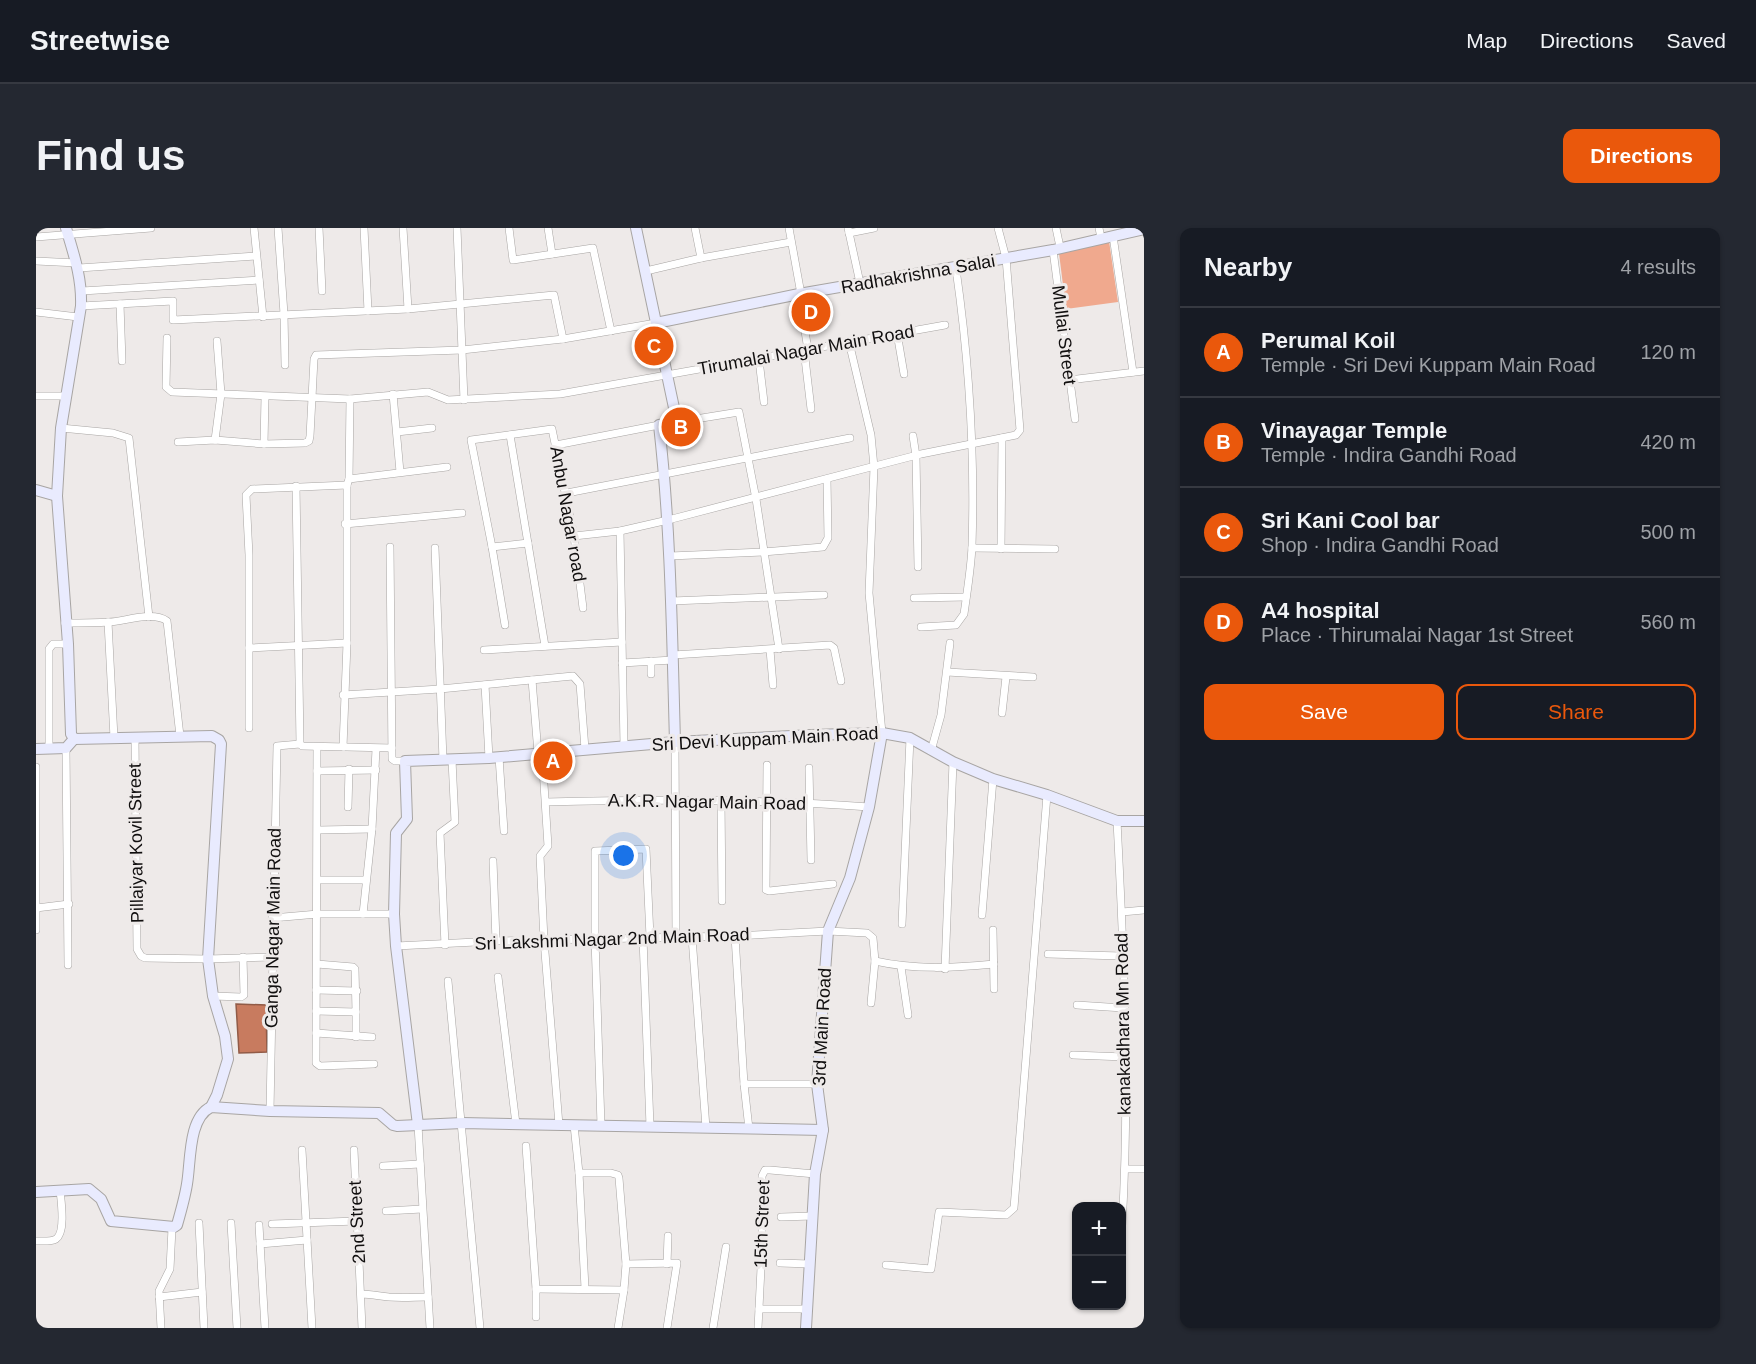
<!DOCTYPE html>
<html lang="en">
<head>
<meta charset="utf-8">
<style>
	body { margin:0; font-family:Arial,sans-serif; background:#242831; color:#f1f3f6 }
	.controls { position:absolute; right:18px; bottom:18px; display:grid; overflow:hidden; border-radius:12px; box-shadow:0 2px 4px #0004 }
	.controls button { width:54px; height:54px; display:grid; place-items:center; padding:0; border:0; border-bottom:2px solid #363941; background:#171b24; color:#f1f3f6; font:30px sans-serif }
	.you { position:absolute; left:588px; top:628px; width:21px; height:21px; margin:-15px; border:4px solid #fff; border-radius:50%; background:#1a73e8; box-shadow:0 0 0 9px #1a73e833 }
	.badge { display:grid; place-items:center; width:39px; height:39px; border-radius:50%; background:#ea580c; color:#fff; font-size:20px; font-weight:700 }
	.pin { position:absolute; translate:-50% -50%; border:3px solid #fff; box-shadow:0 2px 6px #0006 }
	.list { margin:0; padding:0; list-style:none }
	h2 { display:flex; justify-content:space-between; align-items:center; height:78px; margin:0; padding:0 24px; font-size:26px }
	h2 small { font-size:20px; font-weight:400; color:#9ea1a6 }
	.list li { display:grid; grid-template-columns:39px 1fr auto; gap:18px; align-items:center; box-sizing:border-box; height:90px; padding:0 24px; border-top:2px solid #363941 }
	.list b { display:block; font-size:22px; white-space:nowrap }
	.list p { margin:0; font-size:20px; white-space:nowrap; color:#9ea1a6 }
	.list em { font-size:20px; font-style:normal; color:#9ea1a6 }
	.actions { display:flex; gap:12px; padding:18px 24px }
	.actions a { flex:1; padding:14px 0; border:2px solid #ea580c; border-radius:12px; text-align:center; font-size:21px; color:#ea580c }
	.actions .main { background:#ea580c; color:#fff }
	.map { position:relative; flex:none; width:1108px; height:1100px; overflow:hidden; border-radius:12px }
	header { display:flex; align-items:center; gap:36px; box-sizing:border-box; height:84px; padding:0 30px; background:#171b24; border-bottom:2px solid #363941 }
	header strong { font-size:28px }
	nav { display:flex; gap:33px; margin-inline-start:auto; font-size:21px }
	.intro { display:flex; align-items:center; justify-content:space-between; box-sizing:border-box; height:144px; padding:0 36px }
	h1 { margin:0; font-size:42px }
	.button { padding:15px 27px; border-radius:12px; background:#ea580c; color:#fff; font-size:21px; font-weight:700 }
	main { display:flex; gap:36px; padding:0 36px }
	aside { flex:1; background:#171b24; border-radius:12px; box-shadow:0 2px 4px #0004 }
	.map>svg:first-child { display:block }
</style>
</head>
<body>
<header>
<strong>Streetwise</strong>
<nav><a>Map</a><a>Directions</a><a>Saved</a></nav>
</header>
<div class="intro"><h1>Find us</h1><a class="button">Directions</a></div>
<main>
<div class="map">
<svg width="1108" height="1100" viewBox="0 0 1108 1100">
	<rect width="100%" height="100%" fill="#eeeae9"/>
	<path fill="#f0a98e" d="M1073,13l9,61 -52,7 -7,-56z"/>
	<path fill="#c87b5f" stroke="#915b47" stroke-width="1.5" d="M200,776l30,1 1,47 -28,1z"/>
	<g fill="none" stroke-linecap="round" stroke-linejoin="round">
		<defs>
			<g id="street">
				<path d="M218,0l9,89"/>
				<path d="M242,0l6,86 1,51"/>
				<path d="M283,0l3,63"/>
				<path d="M328,0l4,83"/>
				<path d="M367,0l5,81"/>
				<path d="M421,0l7,172"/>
				<path d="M473,0l4,32 80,-12 18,83"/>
				<path d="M512,0l4,26"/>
				<path d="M659,0l6,30"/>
				<path d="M753,0l12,66"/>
				<path d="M812,0l12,55"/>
				<path d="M1020,0l4,19"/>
				<path d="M1063,0l2,10"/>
				<path d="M813,5l25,-5"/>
				<path d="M1077,8l20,136"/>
				<path d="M0,9l115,-9"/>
				<path d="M1017,22l22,169"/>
				<path d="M0,33l41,2"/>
				<path d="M43,40l177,-12"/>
				<path d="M610,43l55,-13 90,-16"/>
				<path d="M46,63l177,-11"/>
				<path d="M763,66l9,56"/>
				<path d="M84,76l2,57"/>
				<path d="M45,78l92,-5v19l235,-11 146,-14 9,44"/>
				<path d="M0,84l42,5"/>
				<path d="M861,105l7,41"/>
				<path d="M131,110l-1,49 6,5 178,7 78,-7 20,8 112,-6 385,-69"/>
				<path d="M813,114l22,93 3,32 -5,126 13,140"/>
				<path d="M768,122l7,59"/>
				<path d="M723,132l5,42"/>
				<path d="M1033,152l75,-9"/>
				<path d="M357,166l7,78"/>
				<path d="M0,168h30"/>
				<path d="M641,194l62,-10 17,87 23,150"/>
				<path d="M25,200l52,5 16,5 20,179"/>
				<path d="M361,204l35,-4"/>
				<path d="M474,207l35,211"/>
				<path d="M877,208l3,20 2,111"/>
				<path d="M179,212l6,-46 -4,-53"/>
				<path d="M142,214l37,-2 49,4 41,-1 4,-2 1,-5 4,-77 2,-4 146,-5 101,-11 93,-16"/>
				<path d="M228,216l1,-47"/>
				<path d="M520,217l103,-20"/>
				<path d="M313,251l1,-80"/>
				<path d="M260,258l4,258"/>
				<path d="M531,265l283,-55"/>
				<path d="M309,296l117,-11"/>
				<path d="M584,303l4,215"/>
				<path d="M538,308l46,-5 48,-11 253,-66 95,-19 4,-5 -14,-172 -8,-30"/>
				<path d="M354,319l2,212 3,2h10"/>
				<path d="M456,319l36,-4"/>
				<path d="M399,320l8,212"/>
				<path d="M936,320l83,1"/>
				<path d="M965,321l1,-111"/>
				<path d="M634,328l93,-4 60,-5 5,-9 -1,-59"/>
				<path d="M878,370l52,-1"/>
				<path d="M636,373l152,-6"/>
				<path d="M72,394l6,116"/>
				<path d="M29,395c15,0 30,0 44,-1 17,-1 44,-11 58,-1l13,115"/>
				<path d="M469,397l-13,-78 -21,-107 81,-11 22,107 9,72"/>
				<path d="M885,399l35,-2 8,-11c3,-22 7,-45 8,-68 3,-93 -3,-186 -16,-277"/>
				<path d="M213,420l98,-5"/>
				<path d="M448,422l138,-8"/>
				<path d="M734,422l3,35"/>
				<path d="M637,427l157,-10 4,3 7,33"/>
				<path d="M615,433v13"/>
				<path d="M586,435l51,-3"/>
				<path d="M911,444l86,5"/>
				<path d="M496,452l6,73"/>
				<path d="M449,457l4,73"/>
				<path d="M307,467l97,-6 133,-13 7,8 5,65"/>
				<path d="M966,485l4,-36"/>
				<path d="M213,500v-173l-3,-60 6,-6 95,-4"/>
				<path d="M99,509l2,212 4,7 4,2 63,1 63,-2"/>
				<path d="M639,514l1,195"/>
				<path d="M281,519l-1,316 4,3 54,-2"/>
				<path d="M307,519l4,-104v-158l2,-6 98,-12"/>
				<path d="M13,520v-99l4,-5h15"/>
				<path d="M30,520l2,217"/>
				<path d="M895,523l10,-36 9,-72"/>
				<path d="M506,525l6,93 -8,10 4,84 15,185"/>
				<path d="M463,529l5,74"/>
				<path d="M731,537l-1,125 3,1 64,-7"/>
				<path d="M0,539v163"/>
				<path d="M773,540l2,92"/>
				<path d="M281,543l59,-1"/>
				<path d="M685,573l1,100"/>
				<path d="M510,574c108,-3 215,-3 323,5"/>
				<path d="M312,579l1,-38"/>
				<path d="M1081,593c7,135 13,271 5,405"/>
				<path d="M283,602l53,-1"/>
				<path d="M457,633l3,80"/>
				<path d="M282,652h48"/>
				<path d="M0,680l33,-4"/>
				<path d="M1086,684l22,-2"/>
				<path d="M327,686l9,-85 4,-80"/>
				<path d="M946,687l11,-136"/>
				<path d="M236,690l46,-4h76"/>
				<path d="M866,696l8,-186"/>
				<path d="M957,702l1,59"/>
				<path d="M699,708l9,148 5,45"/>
				<path d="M656,709l14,191"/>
				<path d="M607,710l7,188"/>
				<path d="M409,717l-5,-112 15,-11 -3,-62"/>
				<path d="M360,718l100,-5 239,-5 93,-5 39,2 6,5 2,23 -4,42"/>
				<path d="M1012,726l74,2"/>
				<path d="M839,733c40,9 78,7 119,3"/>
				<path d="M865,739l7,48"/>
				<path d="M909,741l8,-207"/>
				<path d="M462,749l18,147"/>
				<path d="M412,753l32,347"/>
				<path d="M280,762l41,1"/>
				<path d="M177,768l28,1 3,-2 -1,-38"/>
				<path d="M1041,777l46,3"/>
				<path d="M280,783l40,1 -1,-43 -2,-2 -36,-3"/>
				<path d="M280,805l56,4"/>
				<path d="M320,809v-25"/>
				<path d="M1037,827l52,2"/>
				<path d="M708,856h73"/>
				<path d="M234,883l7,-365 23,-2 2,2 90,2"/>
				<path d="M382,897l12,203"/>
				<path d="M538,897l5,48h32l7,2 1,3 7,86 -2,26 -6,38"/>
				<path d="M565,897l-6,-186v-88l51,-2 4,88"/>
				<path d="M490,918l10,143 88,1"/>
				<path d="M266,922l10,178"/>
				<path d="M318,922l8,178"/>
				<path d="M347,938l37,-2"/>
				<path d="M1089,941h19"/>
				<path d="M543,945l6,115"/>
				<path d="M350,983l36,-2"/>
				<path d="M745,989l32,-1"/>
				<path d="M163,995l5,105"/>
				<path d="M195,995l6,105"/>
				<path d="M236,996l85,-3"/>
				<path d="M223,997l6,103"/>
				<path d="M0,1013c6,0 15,1 20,-2 10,-7 5,-38 4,-49"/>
				<path d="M224,1016l47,-4"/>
				<path d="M744,1035l30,1"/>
				<path d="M590,1036l51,-1 -10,65"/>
				<path d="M631,1036l1,-28"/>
				<path d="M850,1037l45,4 8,-57 67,3 8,-7 33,-413"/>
				<path d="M500,1061v28"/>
				<path d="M325,1066c10,0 18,2 28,3 13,1 26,0 39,0"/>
				<path d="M123,1069l43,-5"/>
				<path d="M723,1081h49"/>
				<path d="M125,1100l-2,-37 11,-22 2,-41"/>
				<path d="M677,1100l13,-81"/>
				<path d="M722,1100l4,-80v-72l3,-6h5l45,4"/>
			</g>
			<g id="secondary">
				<path d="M30,0c8,27 16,50 15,78l-20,122 -4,68 11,148 3,90 3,5"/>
				<path d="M600,0l41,194 -18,3c12,106 13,211 16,317"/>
				<path d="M620,95l143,-29 254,-44 91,-21"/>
				<path d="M0,262l21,6"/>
				<path d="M38,511l138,-3 7,4 2,4 -13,215 5,37 12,40 3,23 -11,36 -6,12"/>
				<path d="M0,521l30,-1 8,-9"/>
				<path d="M382,897l-22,-179 -2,-32 2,-81 11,-14 -2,-58 84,-3 186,-16 136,-7 71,-2 28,5 43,24 40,17 54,16 70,26h27"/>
				<path d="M0,964l53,-3 12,10 10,22 63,6 3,-2c4,-14 8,-28 10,-41 4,-23 1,-66 24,-77l59,4 109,2 14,12 4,1 65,-3 361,7"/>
				<path d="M770,1100l9,-154 8,-44 -6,-46 11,-153 22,-53 19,-71 13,-74"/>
			</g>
		</defs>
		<use href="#street" stroke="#a8a5a3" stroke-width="8"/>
		<use href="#secondary" stroke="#a8a5a3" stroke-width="12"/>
		<use href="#street" stroke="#fff" stroke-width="7"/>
		<use href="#secondary" stroke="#e9ebfe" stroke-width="10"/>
	</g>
	<g text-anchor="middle" stroke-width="6" stroke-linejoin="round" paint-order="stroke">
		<g font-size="18" fill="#110f0f" stroke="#eeeae9">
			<text transform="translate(882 46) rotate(-10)" y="6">Radhakrishna Salai</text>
			<text transform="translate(1028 107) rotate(83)" y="6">Mullai Street</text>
			<text transform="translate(770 122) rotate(-10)" y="6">Tirumalai Nagar Main Road</text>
			<text transform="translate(532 286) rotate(80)" y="6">Anbu Nagar road</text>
			<text transform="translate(729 511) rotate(-3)" y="6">Sri Devi Kuppam Main Road</text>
			<text transform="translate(671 574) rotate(1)" y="6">A.K.R. Nagar Main Road</text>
			<text transform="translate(100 615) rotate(-91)" y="6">Pillaiyar Kovil Street</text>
			<text transform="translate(237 700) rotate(-89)" y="6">Ganga Nagar Main Road</text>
			<text transform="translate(576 711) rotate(-2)" y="6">Sri Lakshmi Nagar 2nd Main Road</text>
			<text transform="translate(1087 796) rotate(-91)" y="6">kanakadhara Mn Road</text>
			<text transform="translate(786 799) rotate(-87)" y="6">3rd Main Road</text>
			<text transform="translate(321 994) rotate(-93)" y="6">2nd Street</text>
			<text transform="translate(726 996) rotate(-88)" y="6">15th Street</text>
		</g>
	</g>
</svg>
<div class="controls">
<button>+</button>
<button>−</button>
</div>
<div class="you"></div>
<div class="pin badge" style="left:517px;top:533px">A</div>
<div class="pin badge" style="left:645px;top:199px">B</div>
<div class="pin badge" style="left:618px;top:118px">C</div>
<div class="pin badge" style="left:775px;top:84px">D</div>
</div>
<aside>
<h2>Nearby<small>4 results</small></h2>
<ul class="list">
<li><span class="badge">A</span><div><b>Perumal Koil</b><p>Temple · Sri Devi Kuppam Main Road</p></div><em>120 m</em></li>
<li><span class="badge">B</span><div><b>Vinayagar Temple</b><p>Temple · Indira Gandhi Road</p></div><em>420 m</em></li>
<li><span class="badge">C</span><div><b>Sri Kani Cool bar</b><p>Shop · Indira Gandhi Road</p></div><em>500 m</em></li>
<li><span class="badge">D</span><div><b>A4 hospital</b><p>Place · Thirumalai Nagar 1st Street</p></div><em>560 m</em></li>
</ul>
<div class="actions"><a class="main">Save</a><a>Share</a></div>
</aside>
</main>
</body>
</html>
